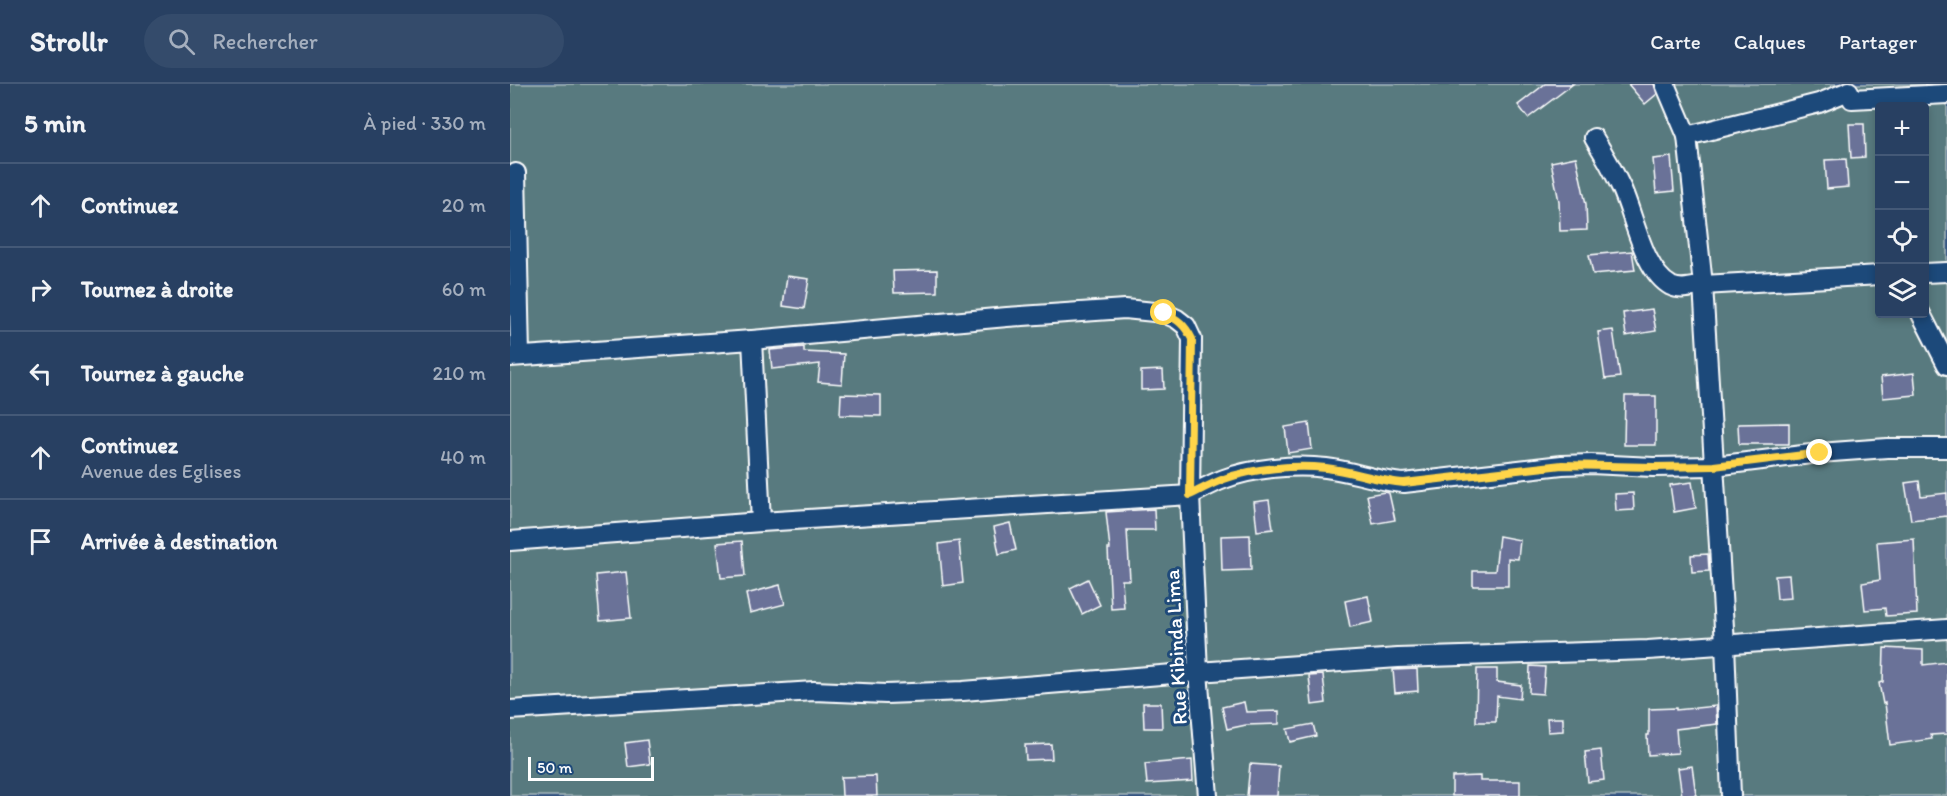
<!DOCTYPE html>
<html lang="fr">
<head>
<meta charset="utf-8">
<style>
	body { margin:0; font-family:Itim,sans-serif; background:#344b6b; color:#f1f3f6 }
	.controls { position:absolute; right:18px; top:18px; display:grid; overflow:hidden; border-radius:6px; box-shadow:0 3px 9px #0003 }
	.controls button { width:54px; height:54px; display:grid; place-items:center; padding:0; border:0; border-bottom:2px solid #445977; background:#284062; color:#f1f3f6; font:30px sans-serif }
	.scale { position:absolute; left:18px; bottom:15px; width:126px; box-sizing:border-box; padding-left:6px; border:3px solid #fff; border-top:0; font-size:16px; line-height:21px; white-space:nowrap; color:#fff; -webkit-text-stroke:4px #1f4a7a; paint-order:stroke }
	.stop { position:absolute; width:18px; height:18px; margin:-14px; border:4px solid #ffd54a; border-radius:50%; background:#fff }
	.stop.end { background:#ffd54a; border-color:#fff; box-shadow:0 2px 6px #0008 }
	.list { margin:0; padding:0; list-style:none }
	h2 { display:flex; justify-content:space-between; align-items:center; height:78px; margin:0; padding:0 24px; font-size:26px }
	h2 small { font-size:20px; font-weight:400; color:#a5afbe }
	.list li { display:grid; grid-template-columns:39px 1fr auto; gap:18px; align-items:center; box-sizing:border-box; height:84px; padding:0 24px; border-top:2px solid #445977 }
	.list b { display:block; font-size:22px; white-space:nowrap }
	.list p { margin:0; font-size:20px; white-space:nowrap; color:#a5afbe }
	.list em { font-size:20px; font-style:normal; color:#a5afbe }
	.icon { flex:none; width:33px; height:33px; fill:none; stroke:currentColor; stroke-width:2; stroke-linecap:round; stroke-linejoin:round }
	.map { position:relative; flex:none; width:1437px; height:712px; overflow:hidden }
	header { display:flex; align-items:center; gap:36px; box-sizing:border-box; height:84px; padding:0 30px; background:#284062; border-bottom:2px solid #445977 }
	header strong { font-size:28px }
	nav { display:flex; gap:33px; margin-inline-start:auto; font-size:21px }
	.search { width:420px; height:54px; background:#344b6b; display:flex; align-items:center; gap:15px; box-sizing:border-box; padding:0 21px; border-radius:33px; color:#a5afbe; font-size:22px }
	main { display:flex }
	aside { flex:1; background:#284062 }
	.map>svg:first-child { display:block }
</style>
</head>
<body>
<header>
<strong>Strollr</strong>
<div class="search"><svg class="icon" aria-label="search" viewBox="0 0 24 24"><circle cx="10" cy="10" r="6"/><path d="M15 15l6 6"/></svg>Rechercher</div>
<nav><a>Carte</a><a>Calques</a><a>Partager</a></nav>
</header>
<main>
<aside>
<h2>5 min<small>À pied · 330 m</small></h2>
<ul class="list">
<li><svg class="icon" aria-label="ahead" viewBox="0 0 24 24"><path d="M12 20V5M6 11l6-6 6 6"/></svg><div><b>Continuez</b></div><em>20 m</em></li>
<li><svg class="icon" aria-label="right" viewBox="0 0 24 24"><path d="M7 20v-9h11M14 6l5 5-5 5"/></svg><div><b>Tournez à droite</b></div><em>60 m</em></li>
<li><svg class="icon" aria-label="left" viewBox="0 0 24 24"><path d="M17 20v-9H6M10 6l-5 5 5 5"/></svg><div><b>Tournez à gauche</b></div><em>210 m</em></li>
<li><svg class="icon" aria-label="ahead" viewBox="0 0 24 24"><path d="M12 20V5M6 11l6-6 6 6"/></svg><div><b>Continuez</b><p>Avenue des Eglises</p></div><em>40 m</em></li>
<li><svg class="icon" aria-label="arrive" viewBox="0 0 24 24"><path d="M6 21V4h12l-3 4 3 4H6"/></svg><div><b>Arrivée à destination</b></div></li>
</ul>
</aside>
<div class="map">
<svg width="1437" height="712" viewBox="0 0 1437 712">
	<rect width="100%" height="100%" fill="#365683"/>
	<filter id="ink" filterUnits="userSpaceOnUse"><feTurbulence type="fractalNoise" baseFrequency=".0167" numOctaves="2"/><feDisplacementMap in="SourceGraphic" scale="12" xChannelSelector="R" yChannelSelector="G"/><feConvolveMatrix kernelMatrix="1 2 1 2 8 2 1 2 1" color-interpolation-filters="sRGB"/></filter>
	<g filter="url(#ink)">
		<path fill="#597a7f" stroke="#acbcbf" stroke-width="1.5" fill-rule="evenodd" d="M0,0h1437v712h-1437zM1370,22h44v208h-44z"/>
		<g fill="#6a7298" stroke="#fff" stroke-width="1.5">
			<path d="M1035,0h28l-45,34 -10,-13z"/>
			<path d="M1118,0h26l3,10 -12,10z"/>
			<path d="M1339,40h15l1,33 -14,1z"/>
			<path d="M1066,73l10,47 1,26 -27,1 -1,-30 -8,-39z"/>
			<path d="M1161,73l3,34 -18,2 -3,-34z"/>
			<path d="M1336,75l2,28 -21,2 -2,-29z"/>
			<path d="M1122,167l3,19 -42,4 -4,-19z"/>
			<path d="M427,186v22l-43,1 -1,-22z"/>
			<path d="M277,192l22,3 -5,30 -21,-3z"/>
			<path d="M1142,225l4,22 -30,5 -3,-23z"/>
			<path d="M1103,246l7,47 -15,2 -7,-47z"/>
			<path d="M294,263v5l40,2 -2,30 -24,-2 2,-18 -48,5 -2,-19z"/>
			<path d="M653,286l1,19 -23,1v-19z"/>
			<path d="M1404,289l2,22 -33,3 -2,-21z"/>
			<path d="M331,310l40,1v21l-41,-1z"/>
			<path d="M1115,312h31v49h-32z"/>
			<path d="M799,339l3,26 -24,4 -3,-26z"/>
			<path d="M1279,339v21h-50l-1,-20z"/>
			<path d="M1409,397l2,15 26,-3v23l-36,4 -6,-37z"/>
			<path d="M1182,398l4,26 -22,4 -4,-27z"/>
			<path d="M875,408l4,1 6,27 -22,4 -6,-29z"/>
			<path d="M1123,409l1,17 -18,1 -1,-17z"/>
			<path d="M759,416l4,29 -16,2 -3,-29z"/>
			<path d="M644,425l1,21h-28l3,50h-8l2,28 -13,1 -3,-60h2l-4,-37z"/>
			<path d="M500,439l6,27 -17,4 -5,-27z"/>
			<path d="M740,451l1,35 -29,1 -1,-35z"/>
			<path d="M989,452l21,4 -2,19 -10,-1v28h-35v-15h22z"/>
			<path d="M1404,455l3,75 -31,2 -1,-8 -20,2 -3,-27 18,-3 -3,-38z"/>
			<path d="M232,457l3,35 -24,2 -4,-35z"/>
			<path d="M449,457l4,42 -20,3 -4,-42z"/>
			<path d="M1198,470l1,17 -17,1 -1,-17z"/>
			<path d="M116,488l5,46 -31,3 -4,-46z"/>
			<path d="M1279,491l2,23 -14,1 -2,-23z"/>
			<path d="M578,495l12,26 -18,9 -12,-26z"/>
			<path d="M270,501l5,19 -35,9 -4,-19z"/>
			<path d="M858,512l5,26 -23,5 -5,-26z"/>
			<path d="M1374,564l39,2v15l24,-3v72l-16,1 1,4 -42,6 -5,-42 -2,1 -4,-21 4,-1z"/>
			<path d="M1020,582l15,1 -2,27 -14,-1z"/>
			<path d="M907,585l1,22 -23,2 -2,-23z"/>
			<path d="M967,585h20v13l24,3 -1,14 -23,-3 -1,26h-20z"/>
			<path d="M813,591l3,28 -14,2 -3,-29z"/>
			<path d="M734,618l2,10 33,-1v13l-33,1 -19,4 -5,-22z"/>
			<path d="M633,619h18l1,25h-18z"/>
			<path d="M1206,622l1,18 -41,5 2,24 -30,2 -1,-20h2v-26l27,-1v2z"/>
			<path d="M1037,634h16v13l-15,1z"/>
			<path d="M803,640l3,12 -26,6 -3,-13z"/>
			<path d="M137,656l3,24 -22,3 -3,-24z"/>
			<path d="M541,660l1,15 -26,1 -1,-15z"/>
			<path d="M1091,666l3,30 -16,2 -3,-30z"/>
			<path d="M682,676l1,21 -46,3 -2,-20z"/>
			<path d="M740,680l29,2 -2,30h-30z"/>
			<path d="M1182,682l4,29 -14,1 -4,-28z"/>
			<path d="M366,692l1,20h-35l-1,-19z"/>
			<path d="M970,692v5h40v15h-68v-19z"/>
		</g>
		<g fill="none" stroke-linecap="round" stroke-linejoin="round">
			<defs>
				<g id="street">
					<path d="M1155,0l22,52 16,149 22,359 6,152"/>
					<path d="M1177,52l132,-33 30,-12 3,8 95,-5"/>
					<path d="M1084,54c10,16 19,32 27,49 13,27 22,84 50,99 10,5 21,1 32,-1l177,-10"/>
					<path d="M6,89l4,183"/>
					<path d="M1414,189l23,-1"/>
					<path d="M1411,230l26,51"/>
					<path d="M242,256l9,182"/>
					<path d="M0,273l242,-17 255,-23 118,-8 39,4 13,6 9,7 6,13 -2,156 8,177 10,124"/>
					<path d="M0,457l251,-19 429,-27c12,-6 23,-12 34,-16 29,-11 71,-15 102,-11 26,3 51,13 78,15l158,-18 29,-1 62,3 61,-1 105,-13 68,-5h60"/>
					<path d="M0,626l304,-19 72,3 77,-3 235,-19 200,-14 250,-8 299,-21"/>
				</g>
			</defs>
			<use href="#street" stroke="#fff" stroke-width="22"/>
			<use href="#street" stroke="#1f4a7a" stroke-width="18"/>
		</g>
	</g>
	<g fill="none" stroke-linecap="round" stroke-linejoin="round" filter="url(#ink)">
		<path stroke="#ffd54a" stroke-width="8" d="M654,229c14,6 21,12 28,26l-2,156c12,-6 23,-12 34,-16 29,-11 71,-14 102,-11 26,3 51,13 78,15l158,-18 91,2 61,-1 106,-13"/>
	</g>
	<g text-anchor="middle" stroke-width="6" stroke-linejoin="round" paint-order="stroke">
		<g font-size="21" fill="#fff" stroke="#1f4a7a">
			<text transform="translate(666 563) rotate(-93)" y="7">Rue Kibinda Lima</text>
		</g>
	</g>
</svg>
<div class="controls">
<button>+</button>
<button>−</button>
<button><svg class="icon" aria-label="locate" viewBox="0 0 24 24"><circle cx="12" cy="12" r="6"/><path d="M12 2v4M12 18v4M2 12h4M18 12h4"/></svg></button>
<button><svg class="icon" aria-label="layers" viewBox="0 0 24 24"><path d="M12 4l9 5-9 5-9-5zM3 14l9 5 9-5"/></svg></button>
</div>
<div class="scale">50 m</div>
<div class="stop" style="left:654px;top:229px"></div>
<div class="stop end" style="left:1310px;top:369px"></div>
</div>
</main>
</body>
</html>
